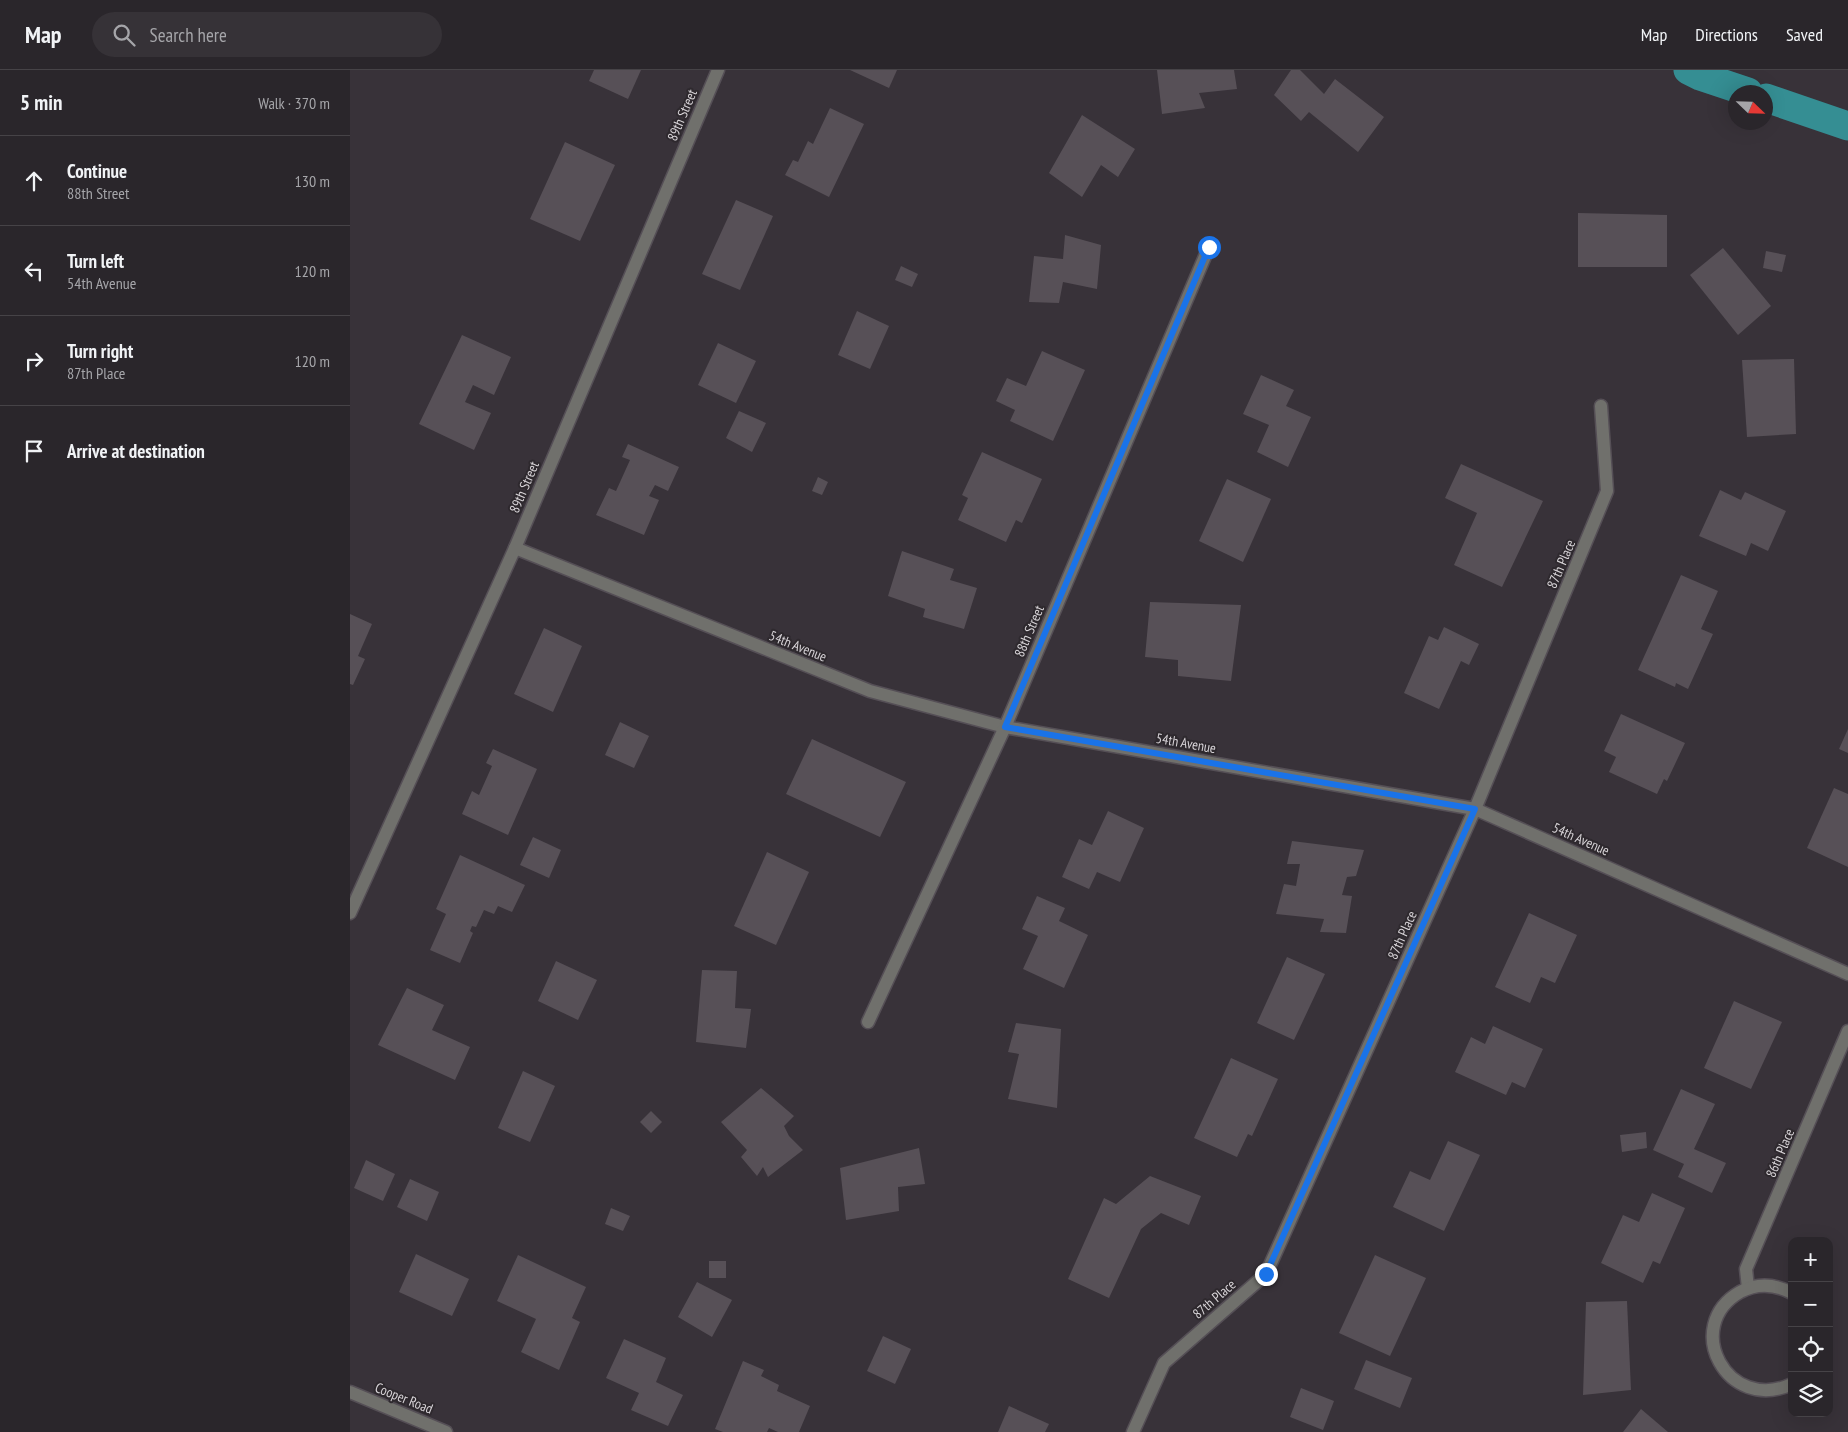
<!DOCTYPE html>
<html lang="en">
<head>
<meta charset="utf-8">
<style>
	body { margin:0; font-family:"PT Sans Narrow",sans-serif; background:#363237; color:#f1f3f6 }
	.controls { position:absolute; right:15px; bottom:15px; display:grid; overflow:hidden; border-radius:10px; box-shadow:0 5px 20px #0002 }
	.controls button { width:45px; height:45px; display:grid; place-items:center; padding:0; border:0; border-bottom:1px solid #464347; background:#2a262b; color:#f1f3f6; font:25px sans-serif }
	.compass { position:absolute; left:1378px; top:15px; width:45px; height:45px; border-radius:50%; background:#2a262b; box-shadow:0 5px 20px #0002; rotate:113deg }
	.stop { position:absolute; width:15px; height:15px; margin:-11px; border:4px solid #1a73e8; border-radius:50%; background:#fff }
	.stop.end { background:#1a73e8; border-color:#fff; box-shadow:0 1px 5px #0008 }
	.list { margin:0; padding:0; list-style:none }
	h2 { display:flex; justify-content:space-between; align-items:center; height:65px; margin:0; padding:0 20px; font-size:21px }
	h2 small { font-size:16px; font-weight:400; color:#a5a5a9 }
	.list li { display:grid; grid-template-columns:32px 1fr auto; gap:15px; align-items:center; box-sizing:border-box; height:90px; padding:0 20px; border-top:1px solid #464347 }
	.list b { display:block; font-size:19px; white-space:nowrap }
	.list p { margin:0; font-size:16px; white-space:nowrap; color:#a5a5a9 }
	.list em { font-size:16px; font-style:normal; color:#a5a5a9 }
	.icon { flex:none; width:28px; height:28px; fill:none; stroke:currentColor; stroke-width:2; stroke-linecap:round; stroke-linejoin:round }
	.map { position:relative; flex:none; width:1498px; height:1362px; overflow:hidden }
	header { display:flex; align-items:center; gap:30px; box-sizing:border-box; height:70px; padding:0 25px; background:#2a262b; border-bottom:1px solid #464347 }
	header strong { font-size:24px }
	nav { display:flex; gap:28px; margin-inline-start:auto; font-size:18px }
	.search { width:350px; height:45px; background:#363237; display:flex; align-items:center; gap:12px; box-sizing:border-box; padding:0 18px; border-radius:28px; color:#a5a5a9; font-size:19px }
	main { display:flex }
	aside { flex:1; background:#2a262b }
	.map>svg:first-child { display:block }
</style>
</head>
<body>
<header>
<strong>Map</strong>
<div class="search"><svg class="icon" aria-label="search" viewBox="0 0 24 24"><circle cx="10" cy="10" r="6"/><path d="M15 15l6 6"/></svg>Search here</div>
<nav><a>Map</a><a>Directions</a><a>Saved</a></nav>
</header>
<main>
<aside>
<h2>5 min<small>Walk · 370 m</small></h2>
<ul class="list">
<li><svg class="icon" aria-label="ahead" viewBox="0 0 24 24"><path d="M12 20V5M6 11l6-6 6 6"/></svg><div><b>Continue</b><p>88th Street</p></div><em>130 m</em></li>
<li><svg class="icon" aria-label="left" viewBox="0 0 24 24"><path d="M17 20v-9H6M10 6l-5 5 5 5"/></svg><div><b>Turn left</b><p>54th Avenue</p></div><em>120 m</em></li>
<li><svg class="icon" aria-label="right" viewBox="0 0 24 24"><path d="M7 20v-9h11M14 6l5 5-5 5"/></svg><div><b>Turn right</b><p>87th Place</p></div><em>120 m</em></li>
<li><svg class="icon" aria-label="arrive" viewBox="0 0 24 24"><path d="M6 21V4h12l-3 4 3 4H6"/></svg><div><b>Arrive at destination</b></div></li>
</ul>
</aside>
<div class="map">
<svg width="1498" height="1362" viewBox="0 0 1498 1362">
	<rect width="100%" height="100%" fill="#383239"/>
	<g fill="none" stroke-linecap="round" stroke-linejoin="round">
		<g stroke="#358e93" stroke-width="29">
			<path d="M1338,0l12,6 48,16"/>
			<path d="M1416,28l82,28"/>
		</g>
	</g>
	<g fill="#575057">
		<path d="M244,0h47l-13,29 -39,-18z"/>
		<path d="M500,0h47l-8,18z"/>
		<path d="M807,0h77l3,19 -38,4 6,15 -43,6z"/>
		<path d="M941,0h9l24,24 11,-15 49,38 -26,35 -49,-40 -8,9 -27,-26z"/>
		<path d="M480,38l34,16 -35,73 -44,-22 8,-15 5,2 10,-21 5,3z"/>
		<path d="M732,45l53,34 -17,28 -17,-12 -19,32 -33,-24z"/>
		<path d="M215,72l50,23 -35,76 -50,-22z"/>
		<path d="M386,130l37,16 -33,74 -38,-16z"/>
		<path d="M1228,143l89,2v52h-89z"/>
		<path d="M715,165l36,10 -4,44 -34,-7 -4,21 -30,-1 5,-46 29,3z"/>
		<path d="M1373,178l48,58 -33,29 -48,-60z"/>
		<path d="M1416,181l20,4 -4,17 -19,-4z"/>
		<path d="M551,196l17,8 -6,13 -17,-7z"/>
		<path d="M507,241l32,15 -19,43 -32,-14z"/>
		<path d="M112,265l49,22 -17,38 -21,-10 -8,17 26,11 -17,37 -55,-26z"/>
		<path d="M368,273l38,18 -20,42 -38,-18z"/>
		<path d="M692,281l43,19 -32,71 -43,-20 5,-11 -19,-9 11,-23 19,8z"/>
		<path d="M1444,289l2,75 -49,3 -5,-77z"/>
		<path d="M911,305l33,15 -8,16 25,11 -23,50 -31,-15 12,-27 -26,-11z"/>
		<path d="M389,341l27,12 -14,29 -26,-14z"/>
		<path d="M278,374l51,23 -11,24 -13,-6 -6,11 10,4 -15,35 -48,-20 13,-27 7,3 14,-31 -8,-3z"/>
		<path d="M632,382l60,27 -20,44 -6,-3 -10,22 -48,-22 10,-22 -6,-3z"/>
		<path d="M1111,394l82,37 -41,86 -48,-22 23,-52 -32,-15z"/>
		<path d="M468,407l10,5 -6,13 -10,-4z"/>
		<path d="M877,409l44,20 -28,63 -44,-21z"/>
		<path d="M1370,420l21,10 4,-8 41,19 -18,40 -17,-8 -5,13 -47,-20z"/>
		<path d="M552,481l52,18 -4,11 27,8 -13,41 -41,-12 2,-8 -37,-13z"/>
		<path d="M1331,505l37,16 -17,38 12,5 -25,55 -12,-6 -1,4 -37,-17z"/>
		<path d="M800,532l91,3 -10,76 -53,-5v-16l-33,-3z"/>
		<path d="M0,544l22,10 -14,32 7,3 -12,26 -3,-1z"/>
		<path d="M1094,557l35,17 -10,21 -8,-4 -22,48 -35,-16 25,-57 9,4z"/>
		<path d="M194,558l38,18 -29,66 -39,-18z"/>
		<path d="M1271,644l64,29 -18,38 -3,-2 -7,15 -48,-22 7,-15 -12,-6z"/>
		<path d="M270,652l29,14 -15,32 -29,-13z"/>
		<path d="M1498,659v24l-9,-4z"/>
		<path d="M462,669l94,43 -26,55 -94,-43z"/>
		<path d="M143,679l44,20 -29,66 -46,-21 10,-23 7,4 13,-29 -6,-3z"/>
		<path d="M1484,718l14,6v73l-41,-19z"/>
		<path d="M758,741l36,17 -24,54 -23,-10 -8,17 -27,-12 17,-38 13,6z"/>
		<path d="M183,767l28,13 -12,28 -29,-13z"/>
		<path d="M942,771l72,9 -8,26 -9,1 -5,18 10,1 -6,37 -26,-1 4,-13 -48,-5 8,-30 12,2 4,-22h-13z"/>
		<path d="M417,782l42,20 -33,73 -42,-19z"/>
		<path d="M110,785l65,30 -13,27 -14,-6 -4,8 -10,-4 -8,17 -4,-1 -2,5 3,2 -13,30 -30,-13 16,-36 -10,-5z"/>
		<path d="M687,826l28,12 -6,13 29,14 -24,53 -41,-19 15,-33 -16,-7z"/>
		<path d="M1179,843l48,22 -22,48 -14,-6 -11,26 -35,-16z"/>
		<path d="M937,887l38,17 -31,66 -37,-17z"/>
		<path d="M206,891l41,19 -19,40 -40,-19z"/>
		<path d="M352,900l35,1 -2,37 16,1 -5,39 -50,-6z"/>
		<path d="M57,918l37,17 -12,25 38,17 -15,33 -77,-35z"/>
		<path d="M1384,931l48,21 -31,67 -47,-21z"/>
		<path d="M666,953l45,6 -4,79 -49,-9 11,-45 -11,-2z"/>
		<path d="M1143,956l50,23 -18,39 -13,-6 -6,13 -51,-23 16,-35 14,7z"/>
		<path d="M881,988l47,21 -26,57 -4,-2 -11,23 -43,-19z"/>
		<path d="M173,1001l32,15 -25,56 -32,-14z"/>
		<path d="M411,1018l33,28 -10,10 5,10 14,14 -35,27 -5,-10 -6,9 -16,-19 6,-7 -26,-28z"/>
		<path d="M1331,1019l34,15 -21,45 32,14 -14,30 -34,-16 6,-13 -31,-14z"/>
		<path d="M301,1041l11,11 -11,11 -11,-11z"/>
		<path d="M1296,1062l1,16 -25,4 -2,-17z"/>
		<path d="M1098,1071l32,14 -36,76 -51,-24 17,-36 20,9z"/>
		<path d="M569,1078l6,36 -27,3 1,24 -53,9 -6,-52z"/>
		<path d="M16,1090l29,14 -12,27 -29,-13z"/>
		<path d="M800,1106l51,20 -12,29 -28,-12 -20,16 -32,69 -41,-19 36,-81 12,6z"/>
		<path d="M60,1109l29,13 -12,29 -30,-14z"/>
		<path d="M1302,1123l33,15 -25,56 -7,-3 -10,22 -42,-20 22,-48 16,7z"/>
		<path d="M261,1138l19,8 -7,15 -18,-7z"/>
		<path d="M66,1184l53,25 -17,37 -53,-24z"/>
		<path d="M168,1185l68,32 -14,31 8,4 -21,48 -38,-18 15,-33 -39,-18z"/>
		<path d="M1025,1185l51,23 -36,78 -51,-23z"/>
		<rect x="359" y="1191" width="17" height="17"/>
		<path d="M347,1212l35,18 -20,37 -34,-20z"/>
		<path d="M1277,1231l4,89 -48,5 3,-93z"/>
		<path d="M533,1266l28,13 -16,35 -28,-13z"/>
		<path d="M274,1269l42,19 -10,24 27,13 -15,31 -37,-16 8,-17 -33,-15z"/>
		<path d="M1016,1290l46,18 -12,30 -46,-19z"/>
		<path d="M393,1291l21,9 -3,6 18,9 -2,6 33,15 -11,26h-21l-9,-4 -2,4h-44l-8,-3z"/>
		<path d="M951,1318l33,13 -11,29 -33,-13z"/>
		<path d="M659,1336l40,18 -4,8h-47z"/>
		<path d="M1291,1339l27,23h-45z"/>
	</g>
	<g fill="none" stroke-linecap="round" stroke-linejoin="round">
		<defs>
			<g id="minor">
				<path d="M165,478l355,143 135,36 470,82 373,165"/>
				<path d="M0,843l165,-365 203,-478"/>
				<path d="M518,952l137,-295 204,-480"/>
				<path d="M1398,1218l-2,-19 102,-238"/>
				<path d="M1442,1223c-17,-9 -35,-10 -52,-1 -59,34 -13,122 52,92"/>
				<path d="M0,1322l96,40"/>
				<path d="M783,1362l31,-69 102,-89 209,-465 132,-318 -6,-85"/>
			</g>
		</defs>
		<use href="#minor" stroke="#554f56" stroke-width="15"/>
		<use href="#minor" stroke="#70706c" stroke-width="12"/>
	</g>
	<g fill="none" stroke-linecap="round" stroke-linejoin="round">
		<path stroke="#1a73e8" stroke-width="6" d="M859,177l-204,480 470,82 -209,465"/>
	</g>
	<g text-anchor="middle" stroke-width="4" stroke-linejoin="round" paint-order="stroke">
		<g font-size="14" fill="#d8d4d8" stroke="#2e292e">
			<text transform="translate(332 45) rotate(-67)" y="5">89th Street</text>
			<text transform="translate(174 417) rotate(-67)" y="5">89th Street</text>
			<text transform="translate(1211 494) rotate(-67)" y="5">87th Place</text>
			<text transform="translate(679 561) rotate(-67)" y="5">88th Street</text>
			<text transform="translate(448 576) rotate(22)" y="5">54th Avenue</text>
			<text transform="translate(836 673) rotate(10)" y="5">54th Avenue</text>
			<text transform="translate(1231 769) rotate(24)" y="5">54th Avenue</text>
			<text transform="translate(1052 865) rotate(-66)" y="5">87th Place</text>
			<text transform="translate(1430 1083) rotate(-67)" y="5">86th Place</text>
			<text transform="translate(864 1229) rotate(-41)" y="5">87th Place</text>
			<text transform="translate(54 1328) rotate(22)" y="5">Cooper Road</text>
		</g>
	</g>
</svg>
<div class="controls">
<button>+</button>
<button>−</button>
<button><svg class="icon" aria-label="locate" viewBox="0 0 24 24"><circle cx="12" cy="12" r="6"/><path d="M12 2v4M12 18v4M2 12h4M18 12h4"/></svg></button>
<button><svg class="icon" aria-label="layers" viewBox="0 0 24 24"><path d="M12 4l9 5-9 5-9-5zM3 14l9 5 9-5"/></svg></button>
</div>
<svg class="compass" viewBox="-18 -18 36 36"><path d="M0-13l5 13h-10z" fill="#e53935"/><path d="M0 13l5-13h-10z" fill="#a5a5a9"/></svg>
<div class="stop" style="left:859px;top:177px"></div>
<div class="stop end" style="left:916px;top:1204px"></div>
</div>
</main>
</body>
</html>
